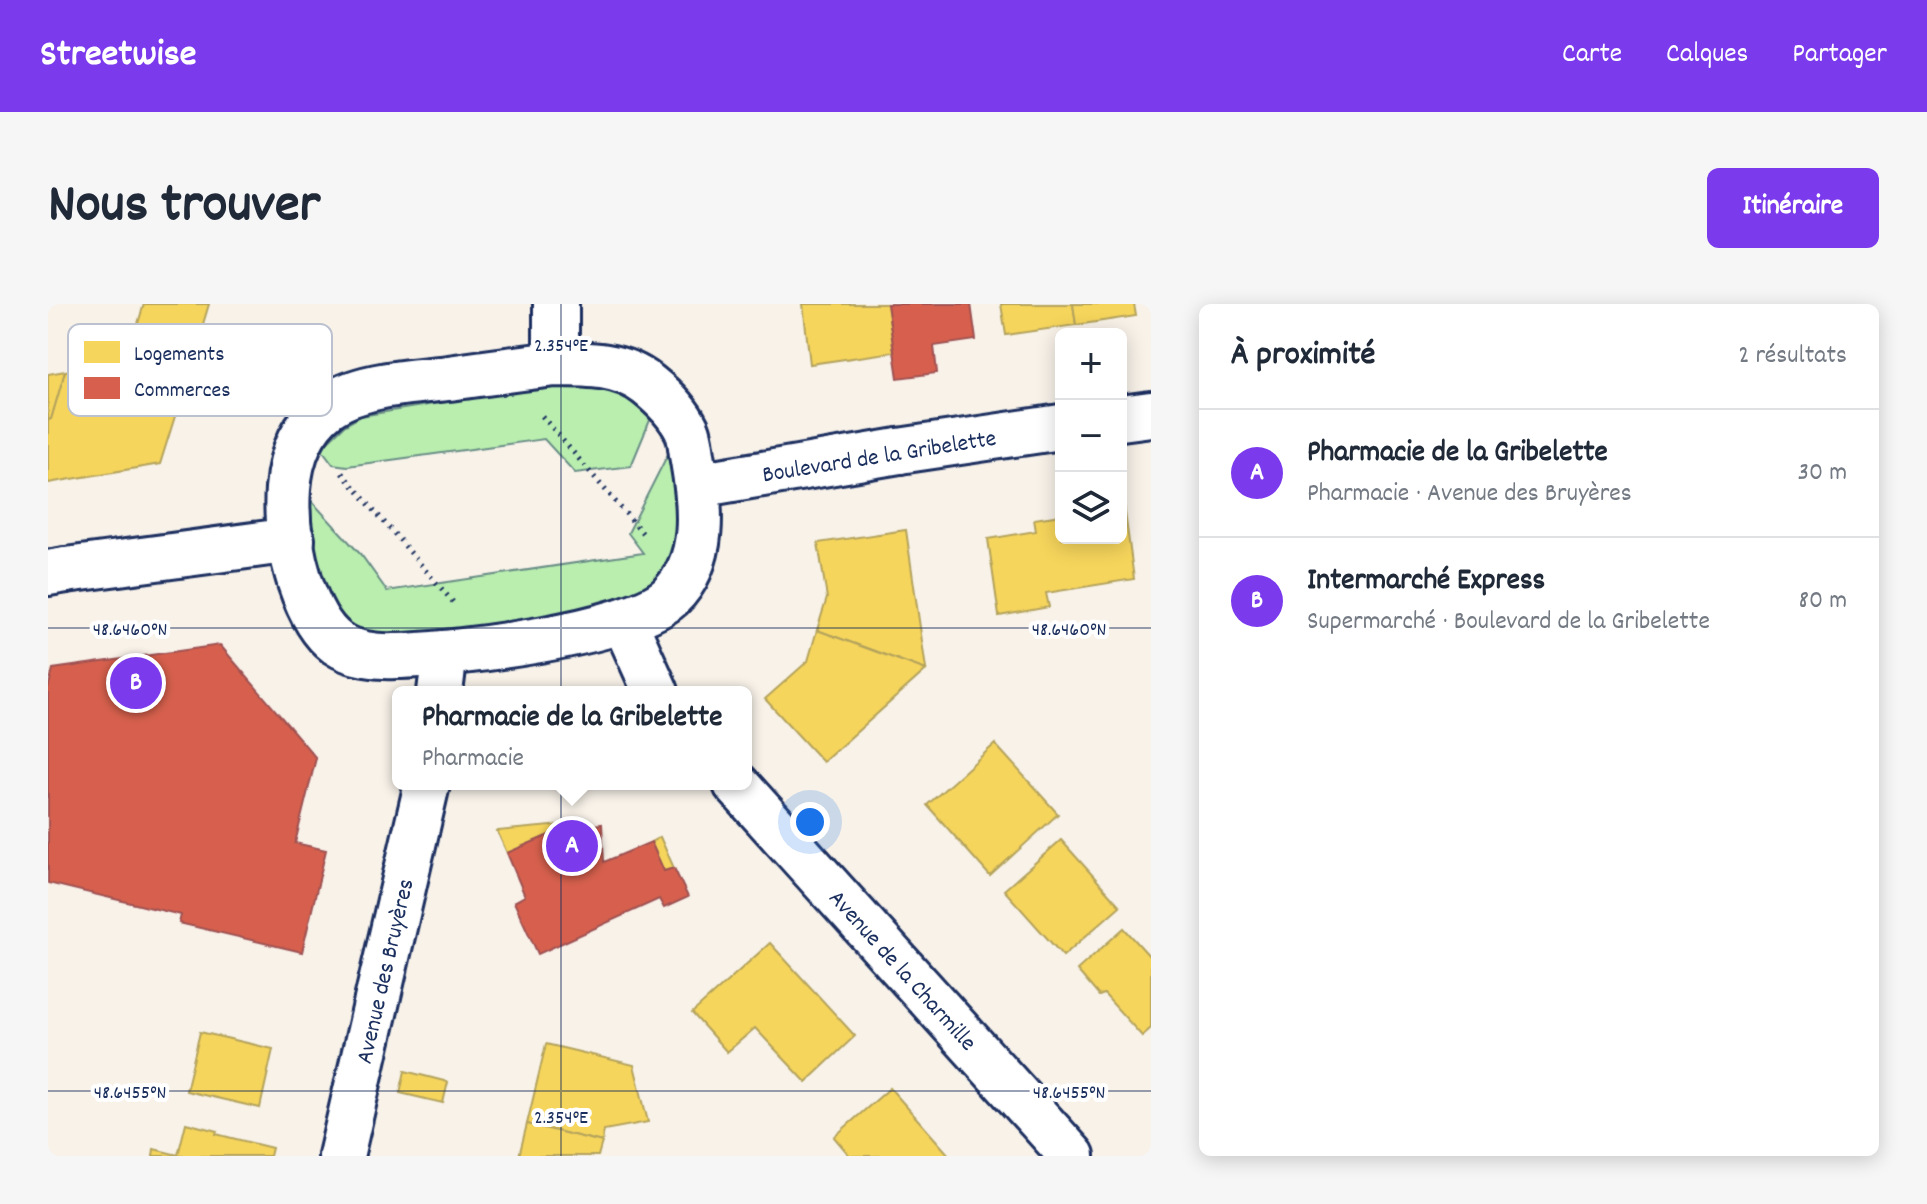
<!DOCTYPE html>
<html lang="fr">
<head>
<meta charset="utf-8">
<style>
	body { margin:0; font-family:Dekko,sans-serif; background:#f6f6f7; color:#1f2937 }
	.controls { position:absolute; right:24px; top:24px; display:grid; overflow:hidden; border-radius:12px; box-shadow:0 4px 20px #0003 }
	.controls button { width:72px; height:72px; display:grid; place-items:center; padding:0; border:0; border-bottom:2px solid #e0e1e3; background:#fff; color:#1f2937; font:40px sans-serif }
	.you { position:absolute; left:762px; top:518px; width:28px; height:28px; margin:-20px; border:6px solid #fff; border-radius:50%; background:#1a73e8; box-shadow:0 0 0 12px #1a73e833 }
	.badge { display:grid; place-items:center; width:52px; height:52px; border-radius:50%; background:#7c3aed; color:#fff; font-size:26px; font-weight:700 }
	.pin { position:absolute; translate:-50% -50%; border:4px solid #fff; box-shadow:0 2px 8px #0006 }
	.popup { position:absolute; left:344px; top:382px; width:360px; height:104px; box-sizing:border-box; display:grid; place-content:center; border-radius:12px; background:#fff; filter:drop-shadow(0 2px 6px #0005); font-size:26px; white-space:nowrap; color:#747a83 }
	.popup b { font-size:30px; color:#1f2937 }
	.popup::after { content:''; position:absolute; left:50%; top:100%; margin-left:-16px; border:16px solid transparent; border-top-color:#fff }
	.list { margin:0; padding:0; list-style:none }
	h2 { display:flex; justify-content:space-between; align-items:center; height:104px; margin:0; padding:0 32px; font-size:34px }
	h2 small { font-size:26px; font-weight:400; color:#747a83 }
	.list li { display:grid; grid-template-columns:52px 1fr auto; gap:24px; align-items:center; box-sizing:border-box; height:128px; padding:0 32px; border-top:2px solid #e0e1e3 }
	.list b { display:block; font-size:30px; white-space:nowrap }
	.list p { margin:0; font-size:26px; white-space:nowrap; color:#747a83 }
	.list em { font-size:26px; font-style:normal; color:#747a83 }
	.icon { flex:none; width:44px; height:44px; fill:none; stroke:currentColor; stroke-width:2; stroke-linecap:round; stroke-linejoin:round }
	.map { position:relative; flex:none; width:1103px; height:852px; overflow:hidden; border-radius:12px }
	header { display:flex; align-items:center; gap:48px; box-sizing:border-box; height:112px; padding:0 40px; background:#7c3aed; color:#fff }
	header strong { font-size:38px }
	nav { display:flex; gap:44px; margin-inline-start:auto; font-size:28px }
	.intro { display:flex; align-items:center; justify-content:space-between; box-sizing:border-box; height:192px; padding:0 48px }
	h1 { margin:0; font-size:56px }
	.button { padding:20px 36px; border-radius:12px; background:#7c3aed; color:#fff; font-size:28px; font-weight:700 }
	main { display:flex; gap:48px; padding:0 48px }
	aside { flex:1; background:#fff; border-radius:12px; box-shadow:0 4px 20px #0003 }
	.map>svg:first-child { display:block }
</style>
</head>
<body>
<header>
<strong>Streetwise</strong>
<nav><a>Carte</a><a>Calques</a><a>Partager</a></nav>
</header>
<div class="intro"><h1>Nous trouver</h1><a class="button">Itinéraire</a></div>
<main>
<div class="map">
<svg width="1103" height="852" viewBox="0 0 1103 852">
	<rect width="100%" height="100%" fill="#f8f2e9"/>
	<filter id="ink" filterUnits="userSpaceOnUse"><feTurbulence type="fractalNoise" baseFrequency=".0125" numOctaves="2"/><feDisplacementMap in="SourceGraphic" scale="16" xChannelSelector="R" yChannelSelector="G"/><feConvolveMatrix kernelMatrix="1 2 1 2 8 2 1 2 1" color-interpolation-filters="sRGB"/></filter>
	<g filter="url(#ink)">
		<g fill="#b9eeaf" stroke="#6a8e86" stroke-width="2">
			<path d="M532,76l27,5 46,28 -22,53 -56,7 -31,-34 -197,27 -14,-2 -12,-16 23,-22 17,-10z"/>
			<path d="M623,144l7,32 1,61 -10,23 -14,18 -15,14 -89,21 -162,22 -25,-7 -23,-16 -12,-17 -15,-28 -8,-76 56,61 25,35 256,-38 -15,-20z"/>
		</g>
		<g fill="#f6d55c" stroke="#b4a35d" stroke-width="2">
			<path d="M96,0h65l-27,90 -60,-19z"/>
			<path d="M755,0h84l7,48 -84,12z"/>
			<path d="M953,0h72l3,21 -70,10z"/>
			<path d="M1025,0h61l2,12 -60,9z"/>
			<path d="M47,61l87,29 -22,70 -112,19v-63l3,-1 14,-48z"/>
			<path d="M17,67l-14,48 -3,1v-46z"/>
			<path d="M1076,201l10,74 -88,14 3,14 -50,9 -11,-77 48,-8 -2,-12 27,-4v23h60v-32z"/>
			<path d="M858,226l20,139v1l-109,-40 10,-32 -9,-55z"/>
			<path d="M769,326l109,40 -103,92 -58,-63 43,-38z"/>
			<path d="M947,440l63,70 -68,62 -63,-71z"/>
			<path d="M514,521l1,4 -56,24 -10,-22z"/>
			<path d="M612,533l14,31 -10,3 -13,-29z"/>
			<path d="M1013,536l59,66 -57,50 -59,-66z"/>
			<path d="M1076,624l27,30v70l-9,8 -38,-42 -5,2 -22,-26z"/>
			<path d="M722,639l85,93 -49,46 -51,-54 -28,24 -35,-39z"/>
			<path d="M152,728l73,17 -13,59 -74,-17z"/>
			<path d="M498,740l88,21 14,57 -44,8 -2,12 -75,-18z"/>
			<path d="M357,767l43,11 -5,21 -43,-10z"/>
			<path d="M842,784l60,68h-100l-16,-19z"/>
			<path d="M138,819l31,8 -1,3 56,14 -2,8h-117l1,-7 24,6z"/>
			<path d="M479,820l75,18 -4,14h-79z"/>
		</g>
		<g fill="#d6604d" stroke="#9e5152" stroke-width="2">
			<path d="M839,0h84l5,36 -42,6 3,27 -39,5z"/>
			<path d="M172,341l96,113 -21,85 31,7 -24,102 -123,-29 2,-8 -133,-32v-194l5,-20z"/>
			<path d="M554,520l2,38 47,-20 13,29 10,-3 14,29 -24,11 -5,-9 -121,55 -24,-52 11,-6 -18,-43 56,-24z"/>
		</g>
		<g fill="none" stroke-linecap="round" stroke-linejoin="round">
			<defs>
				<g id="street">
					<path d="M508,0v60"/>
					<path d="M508,60c33,0 66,0 92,21 15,12 31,28 39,45 4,9 4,21 6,30 8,46 14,101 -23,137 -40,37 -217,58 -275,59 -18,1 -42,-2 -58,-13 -19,-14 -30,-40 -37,-61 -17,-55 -24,-135 27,-175 30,-23 85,-25 122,-29 35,-5 71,-10 107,-14z"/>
					<path d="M649,181l202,-34"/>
					<path d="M18,266l226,-30"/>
					<path d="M576,317l32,71"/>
					<path d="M392,388l5,-39"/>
					<path id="s1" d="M688,480l336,372"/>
					<path id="s2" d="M293,852l86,-372"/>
				</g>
				<g id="secondary">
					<path d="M1073,114l30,-4"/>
					<path d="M851,147l162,-24"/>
					<path d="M0,269l18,-3"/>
				</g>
			</defs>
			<use href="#street" stroke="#1b2f5e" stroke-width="50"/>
			<use href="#secondary" stroke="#1b2f5e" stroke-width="50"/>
			<g stroke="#1b2f5e" stroke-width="5" stroke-dasharray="2 6" stroke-linecap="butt">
				<path d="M494,112l103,120"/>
				<path d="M294,169l111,129"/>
			</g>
			<use href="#street" stroke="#fff" stroke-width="44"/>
			<use href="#secondary" stroke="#fff" stroke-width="44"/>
		</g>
	</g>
	<path fill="none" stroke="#1b2f5e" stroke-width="2" stroke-opacity="0.45" d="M513,0v852M0,324h1103M0,787h1103"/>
	<g text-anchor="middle" stroke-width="8" stroke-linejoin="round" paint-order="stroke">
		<g font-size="24" fill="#1b2f5e" stroke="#fff">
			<text transform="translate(831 151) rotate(-9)" y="8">Boulevard de la Gribelette</text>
			<text dy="8" stroke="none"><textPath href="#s2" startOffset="190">Avenue des Bruyères</textPath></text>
			<text dy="8" stroke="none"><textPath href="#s1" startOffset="250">Avenue de la Charmille</textPath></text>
		</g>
	</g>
	<rect x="20" y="20" width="264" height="92" rx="12" fill="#fff" stroke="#bbc1cf" stroke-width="2"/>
	<rect x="36" y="37" width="36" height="22" fill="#f6d55c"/>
	<rect x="36" y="73" width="36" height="22" fill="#d6604d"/>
	<g font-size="22" fill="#1b2f5e">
		<text x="86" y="56">Logements</text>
		<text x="86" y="92">Commerces</text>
	</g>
	<g font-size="20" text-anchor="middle" fill="#1b2f5e" stroke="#fff" stroke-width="8" stroke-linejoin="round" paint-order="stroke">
		<text x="513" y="47">2.354°E</text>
		<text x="82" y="331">48.6460°N</text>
		<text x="1021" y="331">48.6460°N</text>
		<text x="82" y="794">48.6455°N</text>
		<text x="1021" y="794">48.6455°N</text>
		<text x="513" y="819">2.354°E</text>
	</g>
</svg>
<div class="controls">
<button>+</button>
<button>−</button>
<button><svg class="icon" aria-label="layers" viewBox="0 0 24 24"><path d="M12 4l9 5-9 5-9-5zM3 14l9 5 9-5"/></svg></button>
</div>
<div class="you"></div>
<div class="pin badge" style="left:524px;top:542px">A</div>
<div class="popup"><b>Pharmacie de la Gribelette</b>Pharmacie</div>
<div class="pin badge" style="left:88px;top:379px">B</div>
</div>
<aside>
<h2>À proximité<small>2 résultats</small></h2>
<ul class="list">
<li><span class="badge">A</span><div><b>Pharmacie de la Gribelette</b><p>Pharmacie · Avenue des Bruyères</p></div><em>30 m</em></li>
<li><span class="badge">B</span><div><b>Intermarché Express</b><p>Supermarché · Boulevard de la Gribelette</p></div><em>80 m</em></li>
</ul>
</aside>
</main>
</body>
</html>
